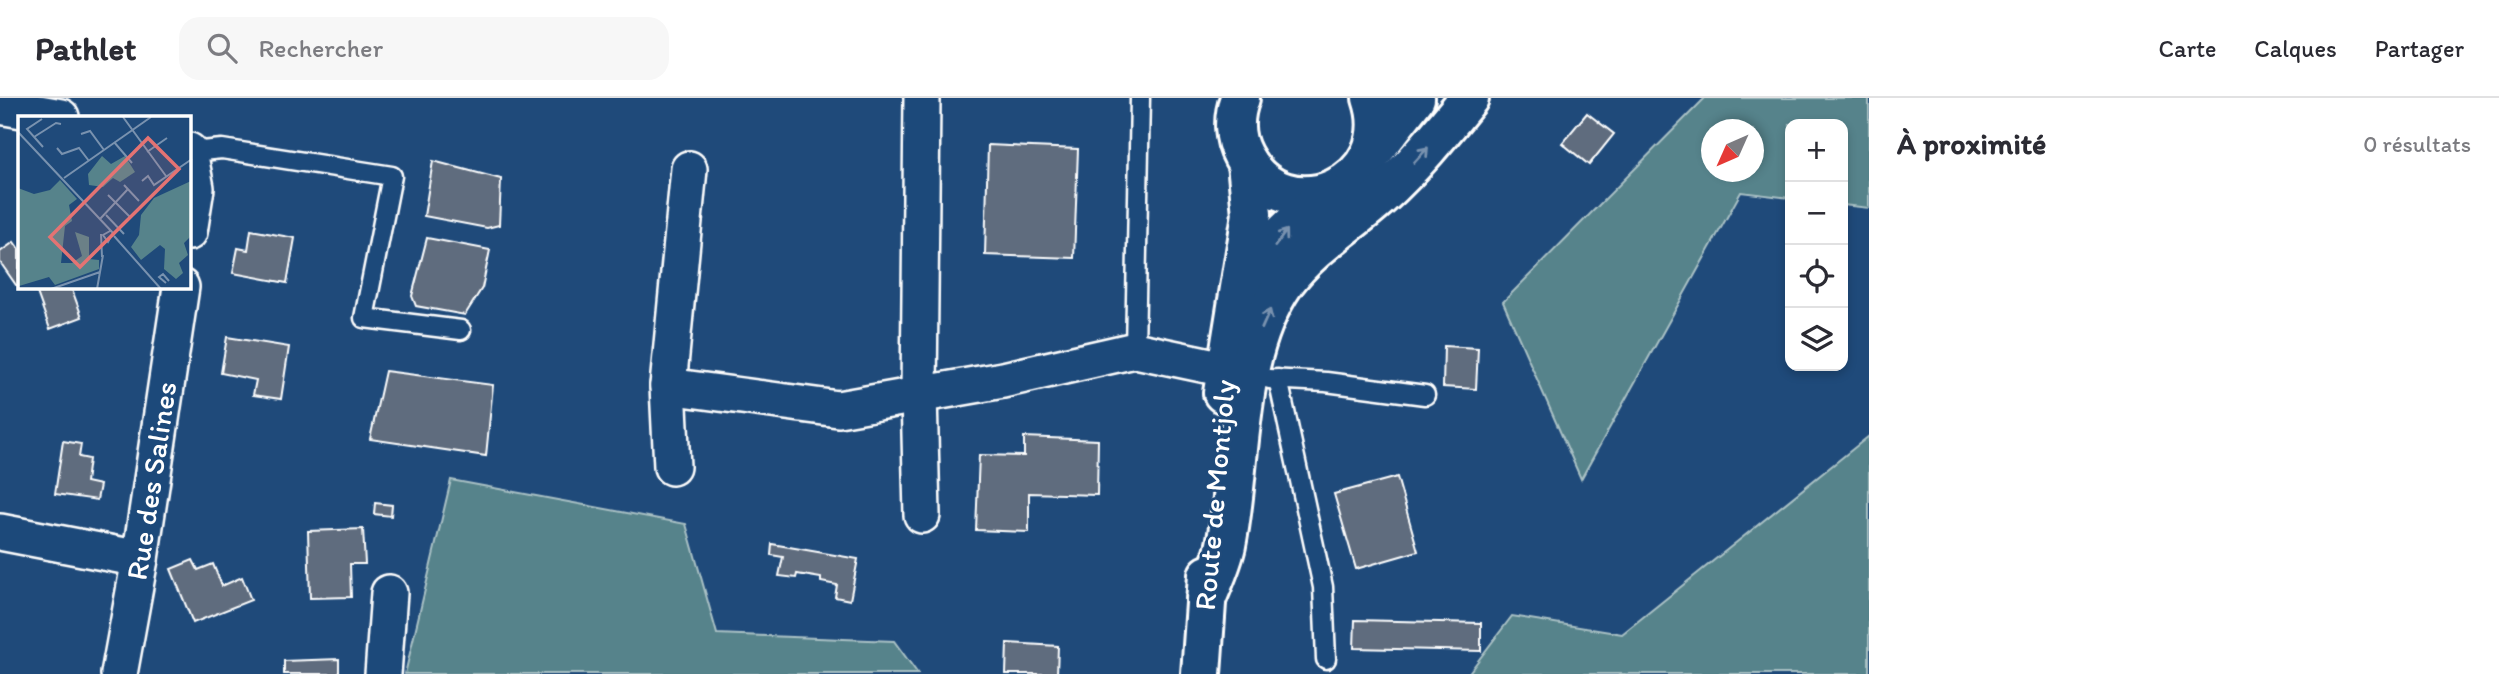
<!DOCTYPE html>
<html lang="fr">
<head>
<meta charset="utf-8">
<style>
	body { margin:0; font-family:Itim,sans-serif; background:#f7f7f7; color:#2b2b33 }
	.controls { position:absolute; right:21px; top:21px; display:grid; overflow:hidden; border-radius:14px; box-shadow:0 4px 10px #0003 }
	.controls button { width:63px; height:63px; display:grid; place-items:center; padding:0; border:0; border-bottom:2px solid #e1e1e2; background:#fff; color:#2b2b33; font:35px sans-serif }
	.compass { position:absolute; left:1701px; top:21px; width:63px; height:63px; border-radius:50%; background:#fff; box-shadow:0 4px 10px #0003; rotate:225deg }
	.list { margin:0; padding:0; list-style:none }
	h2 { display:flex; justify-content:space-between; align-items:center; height:91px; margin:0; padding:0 28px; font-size:30px }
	h2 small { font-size:23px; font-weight:400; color:#7c7c81 }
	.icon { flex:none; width:38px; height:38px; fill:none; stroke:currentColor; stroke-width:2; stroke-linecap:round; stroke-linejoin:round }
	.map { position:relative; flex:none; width:1869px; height:576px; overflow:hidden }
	header { display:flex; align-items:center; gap:42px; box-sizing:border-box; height:98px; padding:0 35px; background:#fff; border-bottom:2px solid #e1e1e2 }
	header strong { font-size:33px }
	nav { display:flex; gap:38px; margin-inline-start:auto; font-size:24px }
	.search { width:490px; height:63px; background:#f7f7f7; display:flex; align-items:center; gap:18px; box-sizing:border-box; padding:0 24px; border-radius:21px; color:#7c7c81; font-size:26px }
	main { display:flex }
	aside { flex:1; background:#fff }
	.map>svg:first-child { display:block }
</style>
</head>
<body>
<header>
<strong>Pathlet</strong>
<div class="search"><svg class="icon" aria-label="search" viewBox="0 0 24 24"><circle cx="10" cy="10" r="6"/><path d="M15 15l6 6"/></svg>Rechercher</div>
<nav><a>Carte</a><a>Calques</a><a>Partager</a></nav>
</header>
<main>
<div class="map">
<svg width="1869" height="576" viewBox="0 0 1869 576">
	<rect width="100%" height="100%" fill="#1f4a7a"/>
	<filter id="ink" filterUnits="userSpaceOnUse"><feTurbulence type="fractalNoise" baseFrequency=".0143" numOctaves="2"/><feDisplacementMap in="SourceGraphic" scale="14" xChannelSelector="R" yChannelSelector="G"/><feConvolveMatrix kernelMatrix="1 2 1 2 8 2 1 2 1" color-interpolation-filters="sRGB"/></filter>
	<g filter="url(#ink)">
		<g fill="#56838b" stroke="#aac1c5" stroke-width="2" fill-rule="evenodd">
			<path d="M1705,0h164v110l-26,-3v-81h-53v74l-49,-6 -160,287 -78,-177zM1712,32h42v42h-42z"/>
			<path d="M1869,338v238h-401l44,-58 110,18z"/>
			<path d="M451,382l235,44 31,110 177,7 24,33h-513z"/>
		</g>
		<g fill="#5e6c7e" stroke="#fff" stroke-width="2">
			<path d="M1587,15l27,21 -25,31 -27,-22z"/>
			<path d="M988,47l90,4 -4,109 -89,-3z"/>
			<path d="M433,63l68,18 -2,46 -12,3 -63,-12z"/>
			<path d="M251,132l44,8 -8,45 -54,-10 5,-25 10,2z"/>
			<path d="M427,140l63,12 -8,38 -17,27 -49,-9 -4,-10z"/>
			<path d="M14,144l5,7v36h-3l-16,-23v-10z"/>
			<path d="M35,189h36l11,30 -32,12z"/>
			<path d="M227,239l62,10 -8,52 -28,-4 3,-15 -35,-7z"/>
			<path d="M1444,248l34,2 -2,41 -33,-2z"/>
			<path d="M385,273l108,14 -7,71 -116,-17z"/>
			<path d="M1024,339l74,3 -1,55 -68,-2v39l-53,-2 3,-75 45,1z"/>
			<path d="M63,343l18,3 -2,13 10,2 -3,23 14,3 -3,15 -42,-6z"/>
			<path d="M1397,379l21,74 -62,18 -22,-75z"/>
			<path d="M375,405l17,2 -1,11 -17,-2z"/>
			<path d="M363,431l2,35h-15l1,33 -41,1 -2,-67z"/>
			<path d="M772,446l86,15 -8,41 -15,-3 2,-12 -16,-3v-4l-24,-4 -1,4 -17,-2 4,-19 -12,-2z"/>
			<path d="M193,462l5,10 15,-6 9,22 20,-9 9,23 -58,23 -22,-54z"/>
			<path d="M1355,522l126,3v28l-127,-3z"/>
			<path d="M1007,545l51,3 -1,28h-51z"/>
			<path d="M339,561v15h-55v-13z"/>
		</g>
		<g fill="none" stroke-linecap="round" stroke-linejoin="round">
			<defs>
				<g id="lane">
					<path d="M191,54l31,-3 170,27 -28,142 97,12"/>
					<path d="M1135,252l5,-252"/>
					<path d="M1269,281l57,3 99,13"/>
					<path d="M1278,281l45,208 3,72"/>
				</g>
				<g id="street">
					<path d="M922,0l-3,296 3,121"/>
					<path d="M0,8l61,11"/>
					<path d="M189,53l7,37 -7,44"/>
					<path d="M668,288l170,23 165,-29 132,-30 90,19"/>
					<path d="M672,369l-4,-81 21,-217"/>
					<path d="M0,434l140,27"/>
					<path id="s1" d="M119,576l21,-115 41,-272"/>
					<path d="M383,576l6,-81"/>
				</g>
				<g id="secondary">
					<path d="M1240,0c-7,19 -7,40 3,58 42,79 158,28 129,-58"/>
					<path d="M1372,55l43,-55"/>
					<path d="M1249,193l36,-59 41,-39"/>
					<path d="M1223,295l29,-179 -5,-51"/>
					<path d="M1206,502c7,-18 16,-36 20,-55 17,-85 7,-188 59,-263 26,-35 63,-56 95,-85 33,-30 61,-64 89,-99"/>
					<path d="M1201,576l7,-99"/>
				</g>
			</defs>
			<use href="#lane" stroke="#fff" stroke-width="23"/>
			<use href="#street" stroke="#fff" stroke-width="40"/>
			<use href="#secondary" stroke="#fff" stroke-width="44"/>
			<use href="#lane" stroke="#1f4a7a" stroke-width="18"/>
			<use href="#street" stroke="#1f4a7a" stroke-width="35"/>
			<use href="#secondary" stroke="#1f4a7a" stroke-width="38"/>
		</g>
		<defs><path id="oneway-shaft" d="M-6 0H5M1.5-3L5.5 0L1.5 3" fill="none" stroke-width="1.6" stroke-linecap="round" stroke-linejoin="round" transform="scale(1.75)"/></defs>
		<g stroke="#7992af">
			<use href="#oneway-shaft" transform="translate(1421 57) rotate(-48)"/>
			<use href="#oneway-shaft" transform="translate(1281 140) rotate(-54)"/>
			<use href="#oneway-shaft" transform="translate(1266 221) rotate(-66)"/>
		</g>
	</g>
	<g text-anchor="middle" stroke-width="5" stroke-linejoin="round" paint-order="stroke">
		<g font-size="30" fill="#fff" stroke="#1f4a7a">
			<text dy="10" stroke="none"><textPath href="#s1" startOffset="196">Rue des Salines</textPath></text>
			<text transform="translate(1215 397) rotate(-85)" y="10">Route de Montjoly</text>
		</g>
	</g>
	<g transform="translate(18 18)">
		<rect width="173" height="173" fill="#1f4a7a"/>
		<path d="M84,40l9,8 14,-8 10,16 -15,10 -7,-4 -10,9 -14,-2 -1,-11zM42,64l17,19 -8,6 3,16 -7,5 -4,37h11l10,-7 -7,-24 14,5v22l10,1v9l-44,16 -6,-8 -30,9 -1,-98 16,6 16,-4zM173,65v55l-7,7 4,12 -9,8 4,10 -7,6 -12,-10 1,-20 -5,-4 -19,15 -10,-13 8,-12 2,-20 13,-17z" fill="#56838b"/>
		<path fill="none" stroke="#7992af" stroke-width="2" d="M105,1l43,59M24,3l-15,10 16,18M0,16l95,101 -5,9 -5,-7 7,-4M63,18l9,-3 14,19M16,21l22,-14 5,1M96,26l18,21M39,32l5,6 17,-6 10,13M129,36l20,-14M46,62l87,-61M124,65l6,-5 6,9 38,-26M106,69l15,16M90,79l23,23M88,99l18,19M82,103l28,-30M83,118l1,23M96,120l47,53M148,167l-7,-6 4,-3 6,7M33,173l49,-17M79,173l6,-34"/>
		<path fill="#e47373" fill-opacity="0.15" stroke="#e47373" stroke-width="3.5" d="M130,22l31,31 -99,98 -30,-30z"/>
		<rect width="173" height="173" fill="none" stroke="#fff" stroke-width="3.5"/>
	</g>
</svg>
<div class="controls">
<button>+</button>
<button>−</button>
<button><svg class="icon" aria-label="locate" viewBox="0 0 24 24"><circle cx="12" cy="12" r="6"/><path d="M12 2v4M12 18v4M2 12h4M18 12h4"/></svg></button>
<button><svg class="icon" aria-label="layers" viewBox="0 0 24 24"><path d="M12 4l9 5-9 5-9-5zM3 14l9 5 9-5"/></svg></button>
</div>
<svg class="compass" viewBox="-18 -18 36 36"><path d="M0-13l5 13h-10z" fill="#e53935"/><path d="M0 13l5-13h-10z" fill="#7c7c81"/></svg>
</div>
<aside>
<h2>À proximité<small>0 résultats</small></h2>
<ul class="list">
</ul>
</aside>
</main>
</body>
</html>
